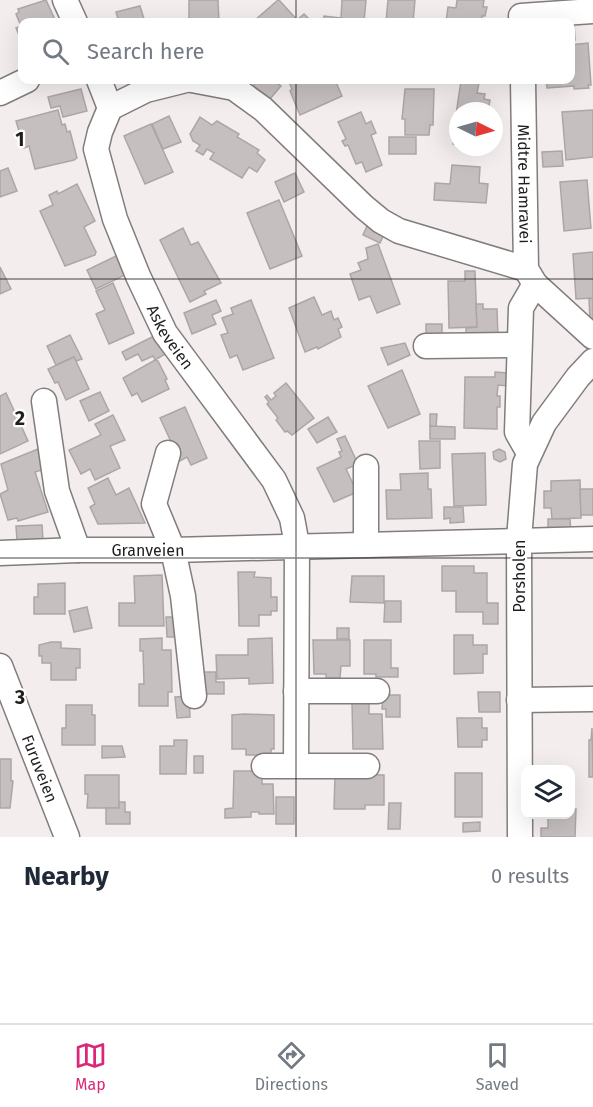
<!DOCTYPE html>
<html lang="en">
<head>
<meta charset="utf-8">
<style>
	body { margin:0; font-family:"Fira Sans",sans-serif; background:#f2f2f3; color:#1f2937 }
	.controls { position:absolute; right:18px; bottom:18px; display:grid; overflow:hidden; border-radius:12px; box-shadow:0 6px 24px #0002 }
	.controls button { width:54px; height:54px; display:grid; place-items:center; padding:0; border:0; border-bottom:2px solid #e0e1e3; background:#fff; color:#1f2937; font:30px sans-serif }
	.compass { position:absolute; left:449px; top:102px; width:54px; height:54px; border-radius:50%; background:#fff; box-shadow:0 6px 24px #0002; rotate:95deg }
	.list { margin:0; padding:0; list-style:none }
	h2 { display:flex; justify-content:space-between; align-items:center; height:78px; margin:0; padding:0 24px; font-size:26px }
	h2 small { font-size:20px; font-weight:400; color:#747a83 }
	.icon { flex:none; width:33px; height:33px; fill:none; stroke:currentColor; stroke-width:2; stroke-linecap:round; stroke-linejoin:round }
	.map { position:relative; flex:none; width:593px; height:837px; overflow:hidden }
	.search { position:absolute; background:#fff; box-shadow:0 6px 24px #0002; left:18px; right:18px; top:18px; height:66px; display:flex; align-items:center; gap:15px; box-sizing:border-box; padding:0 21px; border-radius:12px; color:#747a83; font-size:22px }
	.sheet { height:186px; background:#fff }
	nav { display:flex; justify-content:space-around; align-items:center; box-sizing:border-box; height:84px; border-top:2px solid #e0e1e3; background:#fff; font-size:16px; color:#747a83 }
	nav a { display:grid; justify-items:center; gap:3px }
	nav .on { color:#db2777 }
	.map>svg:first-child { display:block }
</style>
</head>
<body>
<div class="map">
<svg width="593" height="837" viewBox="0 0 593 837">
	<rect width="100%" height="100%" fill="#f4eded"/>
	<g fill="#c6bfbf" stroke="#ada6a6" stroke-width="1.5">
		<path d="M46,0l10,22h-34v20l-6,-14 5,-2 -5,-12 3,-2 -1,-3z"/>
		<path d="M189,0h29l1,22h-30z"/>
		<path d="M279,0l20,22h-46l25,-22z"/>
		<path d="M342,0h24l-2,22h-41l1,-6 17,2z"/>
		<path d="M388,0h27l-2,22h-27z"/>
		<path d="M457,0h27l-1,7h4l-2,9h-3v6h-36l2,-15 8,1z"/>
		<path d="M140,6l5,16h-26l-3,-10z"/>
		<path d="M304,14l8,8h-13l-2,-2z"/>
		<path d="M574,21l1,19h-5v-18z"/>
		<path d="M588,43l3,42h-3l1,3 -15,1v-3l-27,2 -1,-8h24v-35z"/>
		<path d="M258,80h14l9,6 -11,13 -17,-13z"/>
		<path d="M288,80h47l7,16 -42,19 -10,-24 2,-2z"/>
		<path d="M461,81l18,2 -2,10 8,1 -1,5 6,1 -2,11h-30v11l-3,-1z"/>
		<path d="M81,89l6,22 -24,6 -3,-11 -9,2 -3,-11z"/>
		<path d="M405,89h29l-1,36h-3l-1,10h-24v-16h-3z"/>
		<path d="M58,110l4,15 3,-1 2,8 3,-1 7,27 -3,2 -39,9 -6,-23 -5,2 -8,-27z"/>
		<path d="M593,110v47l-27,3 -4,-48z"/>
		<path d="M361,112l5,12 5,-3 5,12 -5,2 11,30 -16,7 -4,-10 -6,2 -8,-19 -3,1 -3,-5 4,-2 -8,-17z"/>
		<path d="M169,116l12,26 -18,7 -11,-25z"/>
		<path d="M200,117l12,8 5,-4 22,13 -2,3 22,13 -2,3 8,7 -8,12 -8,-5 -7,11 -32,-19 4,-6 -7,-4 -4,6 -7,-4 4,-6 -7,-4 -3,-7z"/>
		<path d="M456,122h2v22h-5z"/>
		<path d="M151,124l22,48 -28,12 -21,-48z"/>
		<rect x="389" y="137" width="27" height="17"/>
		<path d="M562,151l1,15 -20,1 -1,-15z"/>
		<path d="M452,165l28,2 -1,16 9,1 -2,19 -52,-3 1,-17 15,1z"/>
		<path d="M8,168l9,23 -17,6v-26z"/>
		<path d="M295,173l9,19 -20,10 -9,-20z"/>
		<path d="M587,180l4,48 -27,3 -4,-49z"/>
		<path d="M77,184l18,37 -11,6 12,25 -1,3 -30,11 -25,-55 13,-6 -4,-10 8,-4 1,3z"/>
		<path d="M279,200l23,56 -32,13 -23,-56z"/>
		<path d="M367,226l17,8 -4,9 -17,-8z"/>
		<path d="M183,228l8,17 7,-3 23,41 -17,8 2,3 -16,8 -30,-62z"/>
		<path d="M378,244l22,60 -23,9 -7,-17 -11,4 -9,-26 11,-4 -3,-7 10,-4 -2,-11z"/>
		<path d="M593,252v46l-17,1 -3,-45z"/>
		<path d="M116,256l9,19 -29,14 -9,-19z"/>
		<path d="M0,267l11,22 -11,5z"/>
		<path d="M465,271h10l2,56 -28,1 -1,-47h17z"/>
		<path d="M113,283l21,50 -25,11 -13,-30 9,-4 -9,-19z"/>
		<path d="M314,297l8,18 9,-4 3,9 4,-2 4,9 -4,2 3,8 -23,12 -1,-2 -12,5 -16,-44z"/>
		<path d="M593,298v22h-3l-1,-21z"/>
		<path d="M216,300l5,11 -9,4 4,9 -24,10 -8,-21z"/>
		<path d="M251,300l23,58 -31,12 -6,-15 -7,3 -9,-23 7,-2 -6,-15 11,-4 -2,-6z"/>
		<path d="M476,304h7v5h14l1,28 -32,1v-10l11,-1z"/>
		<rect x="426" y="324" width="16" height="12"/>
		<path d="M70,335l12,24 -6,2 -2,-4 -18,8 -9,-19z"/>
		<path d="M156,335l11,18 -12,7 -2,-4 -11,5 -4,-7 -12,6 -4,-8z"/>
		<path d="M405,343l5,12 -22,10 -7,-17z"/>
		<path d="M74,357l15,32 -23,11 -8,-18 -3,1 -7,-14z"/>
		<path d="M155,360l3,1 9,18 -2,1 4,9 -27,13 -5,-9 -5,3 -9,-18z"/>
		<path d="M402,370l18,44 -32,14 -20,-42z"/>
		<path d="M495,372l13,1v13l-10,-1 -1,11h3v11h-3v22l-33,-1 1,-51h30z"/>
		<path d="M286,383l28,35 -22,17 -5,-4 -2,1 -9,-12 2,-2 -11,-14 2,-2 -4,-5 2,-2 4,5 5,-4 -2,-3z"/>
		<path d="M100,392l9,19 -20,10 -9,-20z"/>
		<path d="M6,393l22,48 -28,13v-58z"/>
		<path d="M185,407l22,51 -16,7 -4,-8 -7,4 -20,-43z"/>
		<path d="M430,414h7l-1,13 -6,-1z"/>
		<path d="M113,415l12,25 -15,6 10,22 -25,12 -5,-11 -9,5 -12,-24 32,-15 -6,-11z"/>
		<path d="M328,417l9,15 -20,11 -9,-14z"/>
		<path d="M430,426l25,1v12h-25z"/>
		<path d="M345,436l13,28 -12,5 11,23 -23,10 -17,-34 24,-11 -2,-5 3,-1 -5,-12z"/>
		<path d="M419,441h21v27l-20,1z"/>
		<path d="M38,449l7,20 -10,3 13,40 -30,9 -1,-3 -9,2 -8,-26 8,-4 -7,-26z"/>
		<path d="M499,449l6,3 1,7 -6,3 -6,-3 -1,-7z"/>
		<path d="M485,453l1,52 -32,1 -2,-52z"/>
		<path d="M428,473v16h3l1,29 -45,1 -1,-29h15l-1,-16z"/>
		<path d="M108,478l8,17 13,-7 16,35 -47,1 -8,-17 5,-3 -7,-16z"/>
		<path d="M580,480l1,38 -29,1 -1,-11h-7v-17h7v-10z"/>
		<path d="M580,489h13v26h-12z"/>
		<path d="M444,507h19l1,15 -14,1v-5l-6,1z"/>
		<path d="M548,519h22l1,13 -23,-3z"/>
		<path d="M42,525l1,15h-26l-1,-14z"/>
		<path d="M442,566h32v7h13v30h11v21h-15v-12h-27v-21h-14z"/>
		<path d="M238,572h17l-1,5 17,1v19h6v14h-6v4h-12v11h-20z"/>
		<path d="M162,575l2,51h-45v-23h16l-1,-27z"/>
		<path d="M352,576h32v27l-34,-1z"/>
		<path d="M65,583v31h-31v-17h4v-13z"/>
		<path d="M385,601h16v21h-17z"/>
		<path d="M87,607l5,21 -18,4 -5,-21z"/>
		<path d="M166,617h14v20h-13z"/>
		<rect x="337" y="628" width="12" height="11"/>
		<path d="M454,635h19v10h14v9h-4v19l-29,1z"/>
		<path d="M162,638v12h9l1,42h-4v14h-29v-22h5l-1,-33h-3v-12z"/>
		<path d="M272,638l1,45 -24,1v-6l-32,1 -1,-24h32v-16z"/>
		<path d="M313,640h37v26h-9l-1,12h-14v-4h-12z"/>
		<path d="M364,640h27v28h7v9h-22v-3h-12z"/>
		<path d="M51,642h10v6l19,1v19h-4v12h-25v-17h-9v-7h-3v-11z"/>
		<path d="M200,672h16v10h8v12h-25z"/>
		<path d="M478,692h22v20h-21z"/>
		<path d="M383,695h17v22h-14v-8h-4z"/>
		<path d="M189,696l1,21 -13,1 -2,-21z"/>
		<path d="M352,703h17v11h13l1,35h-30z"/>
		<path d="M66,705h26v10h3v30h-33v-17h4z"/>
		<path d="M244,714l30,1v34h-3v6h-25v-6h-14v-34z"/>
		<path d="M457,718h25v10h5v12h-5v7h-24z"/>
		<path d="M592,728l1,49h-4v-37h2z"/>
		<path d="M174,740h13l-1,34h-26v-28h14z"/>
		<path d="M102,746h20l3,11 -23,1z"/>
		<rect x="194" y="756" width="9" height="17"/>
		<path d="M0,759h11v22h2l-3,27h-10z"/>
		<path d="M234,771h28v13h11l1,30h-15v-2h-8v5l-26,1v-9l8,-1z"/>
		<rect x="455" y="773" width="27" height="44"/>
		<path d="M335,774l49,1v30h-19v4h-31z"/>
		<path d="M85,775h34v33h-32l1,-14h-3z"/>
		<rect x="276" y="797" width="18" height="27"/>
		<path d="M119,802h6v10h5v12h-24v-16h13z"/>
		<path d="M389,803h12l-1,26h-12z"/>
		<path d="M570,809h6l-1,28h-34v-9h7v-14h22z"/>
		<path d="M480,822v9l-17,1v-9z"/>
	</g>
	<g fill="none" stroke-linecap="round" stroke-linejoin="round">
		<defs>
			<g id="minor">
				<path d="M65,0l10,22"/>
				<path d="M521,16l72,-5"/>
				<path d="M99,80l11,28"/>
				<path id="s1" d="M186,80l-40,10 -36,18 -10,24 -4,17 19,70 23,57 27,57 109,147 18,38 5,27 -1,220"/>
				<path d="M192,80l42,8 29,21 101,98 17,14 18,10 127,38"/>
				<path id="s2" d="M523,80l3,189 9,15 58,53"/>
				<path d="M0,93l27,-13"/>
				<path d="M426,346l93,-1"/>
				<path d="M44,401l13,90 21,59"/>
				<path d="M168,453l-14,51 19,46 10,46 11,100"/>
				<path d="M529,453l-12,-21 4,-124 14,-24"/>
				<path d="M366,467v77"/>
				<path id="s3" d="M0,553l78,-3h95l420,-11"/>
				<path id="s4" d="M0,666l67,171"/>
				<path d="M296,691h81"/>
				<path d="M519,700l74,-1"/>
				<path d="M264,766h103"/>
				<path d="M520,837l-1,-298 6,-75 19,-41 34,-46 15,-16"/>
			</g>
		</defs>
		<use href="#minor" stroke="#837c7c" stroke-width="27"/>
		<use href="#minor" stroke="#fff" stroke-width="24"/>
	</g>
	<path fill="none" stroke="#201d1d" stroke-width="1.5" stroke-opacity="0.55" d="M296,0v22M296,80v757M0,279h593M0,558h593"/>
	<g text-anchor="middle" stroke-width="4.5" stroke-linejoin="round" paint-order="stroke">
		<g font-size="16" fill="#201d1d" stroke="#fff">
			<text dy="6" stroke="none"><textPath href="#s2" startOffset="104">Midtre Hamravei</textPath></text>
			<text dy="6" stroke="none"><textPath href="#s1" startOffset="328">Askeveien</textPath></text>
			<text dy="6" stroke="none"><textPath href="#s3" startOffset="148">Granveien</textPath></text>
			<text transform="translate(519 576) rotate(-90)" y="6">Porsholen</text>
			<text dy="6" stroke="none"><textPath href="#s4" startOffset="110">Furuveien</textPath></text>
		</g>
	</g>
	<g font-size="20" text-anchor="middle" font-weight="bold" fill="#201d1d" stroke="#fff" stroke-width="4.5" stroke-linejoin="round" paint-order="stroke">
		<text x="20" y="146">1</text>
		<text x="20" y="425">2</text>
		<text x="20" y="704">3</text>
	</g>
</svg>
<div class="controls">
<button><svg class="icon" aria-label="layers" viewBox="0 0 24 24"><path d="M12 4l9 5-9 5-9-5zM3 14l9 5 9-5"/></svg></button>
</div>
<svg class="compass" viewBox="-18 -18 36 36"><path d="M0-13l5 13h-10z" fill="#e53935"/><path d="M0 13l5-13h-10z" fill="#747a83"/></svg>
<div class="search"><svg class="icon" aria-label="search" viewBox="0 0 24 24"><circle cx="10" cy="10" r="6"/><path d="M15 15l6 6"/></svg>Search here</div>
</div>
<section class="sheet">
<h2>Nearby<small>0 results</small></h2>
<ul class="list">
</ul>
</section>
<nav>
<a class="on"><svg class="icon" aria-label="map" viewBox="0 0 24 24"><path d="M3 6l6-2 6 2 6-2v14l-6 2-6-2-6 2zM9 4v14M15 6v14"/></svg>Map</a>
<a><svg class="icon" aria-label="directions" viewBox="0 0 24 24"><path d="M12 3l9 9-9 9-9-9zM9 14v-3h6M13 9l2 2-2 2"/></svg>Directions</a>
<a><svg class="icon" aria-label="saved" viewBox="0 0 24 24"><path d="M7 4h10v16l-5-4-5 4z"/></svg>Saved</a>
</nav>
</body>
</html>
